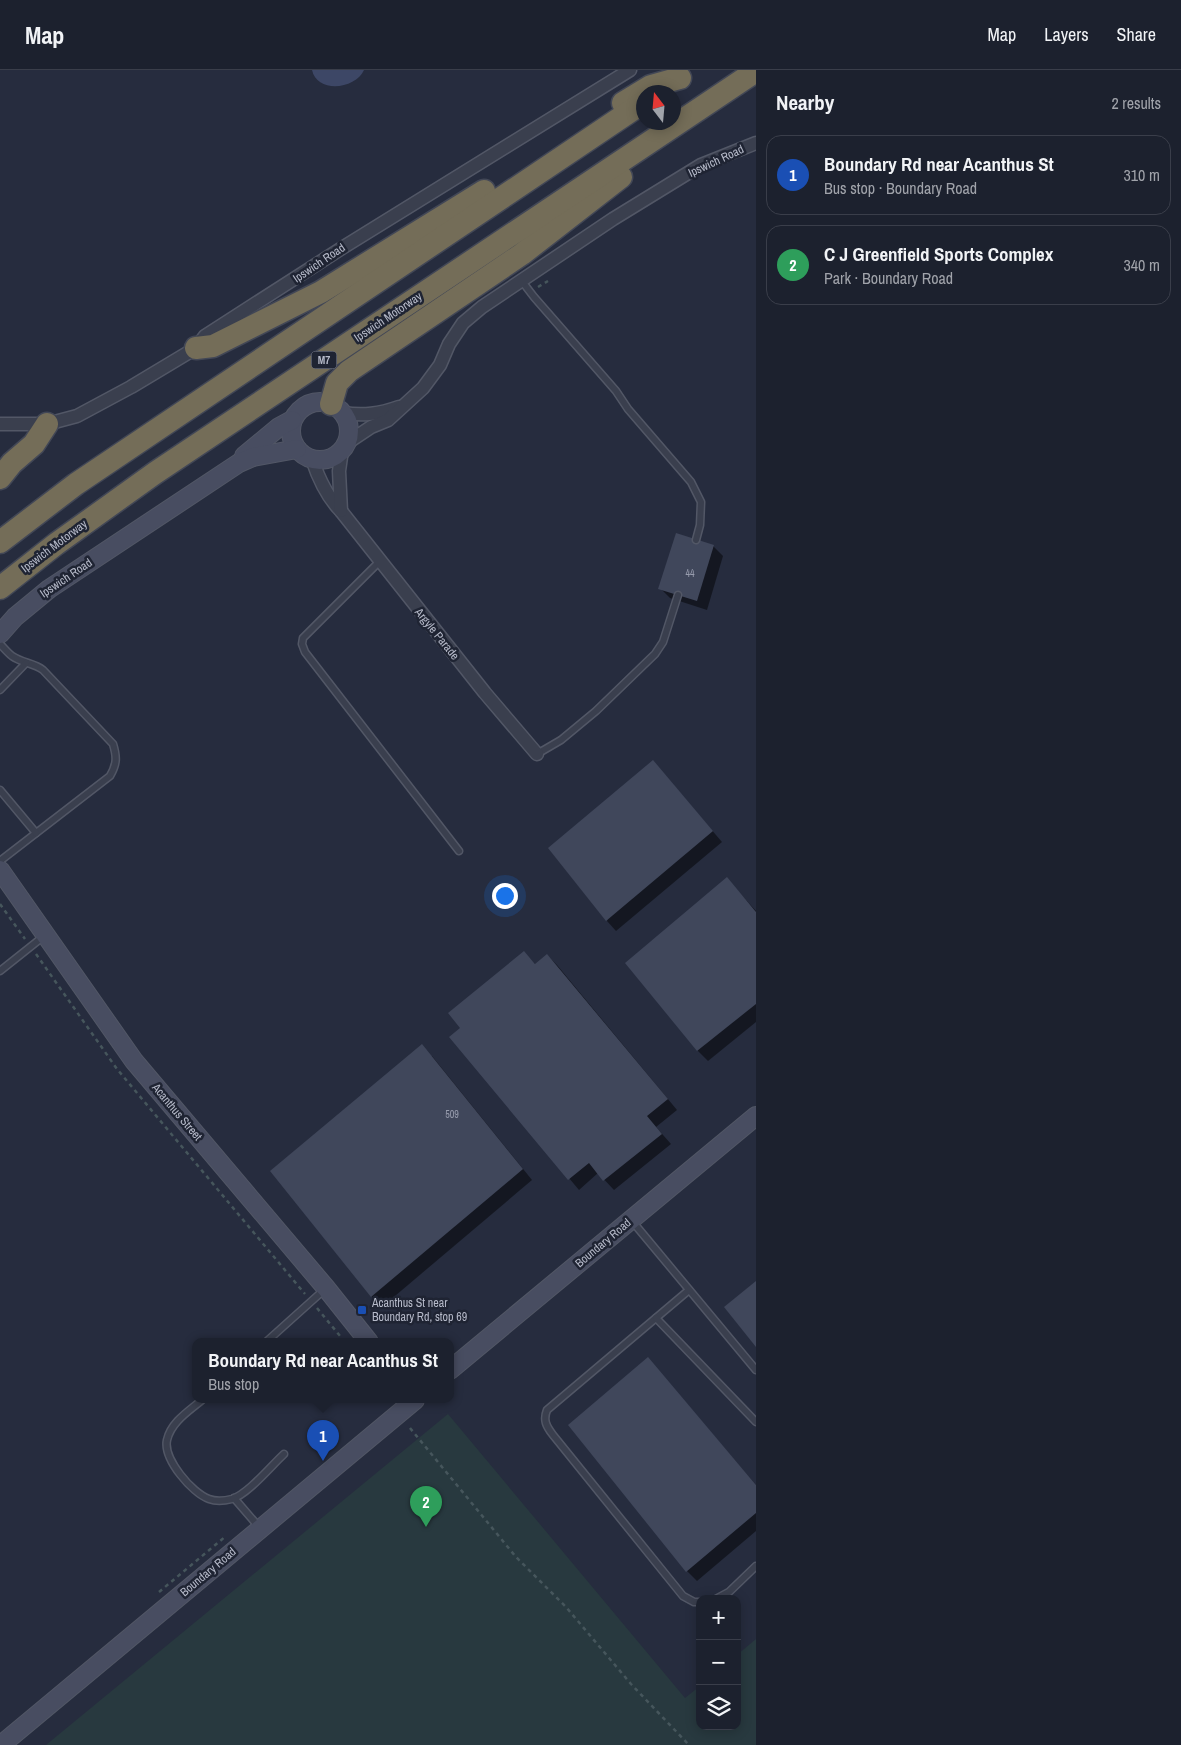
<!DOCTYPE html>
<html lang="en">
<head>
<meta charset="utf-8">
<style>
	body { margin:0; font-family:"Archivo Narrow",sans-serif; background:#252936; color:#f1f3f6 }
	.controls { position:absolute; right:15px; bottom:15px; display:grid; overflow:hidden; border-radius:10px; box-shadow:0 2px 12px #0003 }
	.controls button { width:45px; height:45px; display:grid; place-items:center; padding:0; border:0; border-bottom:1px solid #3a3e4a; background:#1c212e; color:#f1f3f6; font:25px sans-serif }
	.compass { position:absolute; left:636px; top:15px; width:45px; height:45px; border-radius:50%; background:#1c212e; box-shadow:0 2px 12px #0003; rotate:344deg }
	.you { position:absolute; left:504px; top:825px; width:18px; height:18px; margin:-12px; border:4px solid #fff; border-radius:50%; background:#1a73e8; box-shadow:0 0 0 8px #1a73e833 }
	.badge { display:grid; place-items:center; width:32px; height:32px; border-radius:50%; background:#92a7f2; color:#fff; font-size:16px; font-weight:700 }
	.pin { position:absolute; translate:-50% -41px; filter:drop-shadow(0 1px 2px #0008) }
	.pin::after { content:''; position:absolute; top:26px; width:18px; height:15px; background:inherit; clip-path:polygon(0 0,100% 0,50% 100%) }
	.popup { position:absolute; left:192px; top:1268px; width:262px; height:65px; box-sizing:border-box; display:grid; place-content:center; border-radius:10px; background:#1c212e; filter:drop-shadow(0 1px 4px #0005); font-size:16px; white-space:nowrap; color:#a0a3aa }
	.popup b { font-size:19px; color:#f1f3f6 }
	.popup::after { content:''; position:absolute; left:50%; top:100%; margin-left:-10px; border:10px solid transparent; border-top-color:#1c212e }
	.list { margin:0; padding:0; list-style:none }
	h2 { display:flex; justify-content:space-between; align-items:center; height:65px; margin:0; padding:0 20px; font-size:21px }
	h2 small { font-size:16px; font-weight:400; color:#a0a3aa }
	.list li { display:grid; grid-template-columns:32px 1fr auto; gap:15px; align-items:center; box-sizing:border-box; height:80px; margin:0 10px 10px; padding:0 10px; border:1px solid #3a3e4a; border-radius:15px }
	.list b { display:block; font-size:19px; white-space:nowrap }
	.list p { margin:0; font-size:16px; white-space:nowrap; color:#a0a3aa }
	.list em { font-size:16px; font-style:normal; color:#a0a3aa }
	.icon { flex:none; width:28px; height:28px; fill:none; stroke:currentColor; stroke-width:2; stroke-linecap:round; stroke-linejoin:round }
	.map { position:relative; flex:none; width:756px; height:1675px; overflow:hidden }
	header { display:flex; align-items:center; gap:30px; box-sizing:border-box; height:70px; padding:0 25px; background:#1c212e; border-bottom:1px solid #3a3e4a }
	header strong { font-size:24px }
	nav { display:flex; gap:28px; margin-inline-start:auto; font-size:18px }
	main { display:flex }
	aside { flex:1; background:#1c212e }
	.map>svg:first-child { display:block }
</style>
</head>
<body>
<header>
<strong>Map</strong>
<nav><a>Map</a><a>Layers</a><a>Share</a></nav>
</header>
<main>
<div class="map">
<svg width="756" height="1675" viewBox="0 0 756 1675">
	<rect width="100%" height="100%" fill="#262c3e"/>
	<path fill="#28393f" d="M448,1344l237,284 15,-12v40h37v-71l19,-16v106h-710z"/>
	<path fill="#3d4766" d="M312,0h52c-8,19 -47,24 -52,0z"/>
	<g fill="#0007">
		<path d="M713,476l10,10 -16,54 -37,-12 -10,-10z"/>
		<path d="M662,702l60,70 -106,89 -9,-10z"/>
		<path d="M727,809l29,32v111l-48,39 -10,-10 -71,-88z"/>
		<path d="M524,882l12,13 11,-10 10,10 120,145 -21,17 15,17 -57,46 -16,-17 -19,17 -128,-153 11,-9z"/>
		<path d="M432,986l100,124 -150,127 -10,-10 -100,-126z"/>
		<path d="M648,1289l108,126v46l-59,50 -10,-10 -118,-146z"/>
	</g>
	<g fill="#40475b">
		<path d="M676,463l38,12 -17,56 -39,-12z"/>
		<path d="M653,690l60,71 -107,90 -58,-73z"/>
		<path d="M727,807l29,35v92l-59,47 -72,-88z"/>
		<path d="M524,881l11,13 12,-10 121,145 -21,17 15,18 -59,47 -14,-18 -21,17 -119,-143 11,-9 -12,-15z"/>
		<path d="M422,974l101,125 -152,128 -101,-126z"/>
		<path d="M756,1211v66l-32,-40z"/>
		<path d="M648,1287l108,128v28l-70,59 -118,-147z"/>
	</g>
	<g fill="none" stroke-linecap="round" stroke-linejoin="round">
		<defs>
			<g id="lane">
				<path d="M521,210l13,17 82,94 12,18 63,73 10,20 -1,23 -4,15"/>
				<path d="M380,491l-77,77 -1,6 3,8 154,199"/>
				<path d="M0,574c4,4 8,9 12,12 10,7 22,7 31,14l70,74c4,13 4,20 -3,32l-110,85"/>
				<path d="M0,620l26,-27"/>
				<path d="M537,684l24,-14 35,-29 59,-57 8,-12 15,-47"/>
				<path d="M0,720l36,43"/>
				<path d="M0,901l44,-35"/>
				<path d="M632,1151l124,149"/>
				<path d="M689,1220l-142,120c-4,10 -1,16 6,25l130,161 11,6h6"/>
				<path d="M656,1248l100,104"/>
				<path d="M266,1272l59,-53"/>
				<path d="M202,1330c-13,11 -31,22 -35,40 -4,19 25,53 42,59 8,3 15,2 23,0 16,-5 39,-33 52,-45"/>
				<path d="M234,1428l25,29"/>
				<path d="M716,1529l13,-7 27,-26"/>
			</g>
			<g id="street">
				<path d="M343,343c21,3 36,1 56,-6"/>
				<path d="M0,354h47l30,-8 54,-29 65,-39 9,-12 137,-88 288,-178"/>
				<path d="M347,373l24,-16 17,-7 35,-32 17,-23 9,-21 14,-21 19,-16 131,-88 88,-54 55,-22"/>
				<path d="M312,389c6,18 15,38 29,52l144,182 52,61"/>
				<path d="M341,441l-2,-40 3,-21"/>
			</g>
			<g id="secondary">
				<circle cx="320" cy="361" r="29"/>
				<path d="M244,386l35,-29 13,-7"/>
				<path d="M0,564l15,-17 34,-28 190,-126 14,-6 44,-8"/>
				<path d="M0,800l134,191 192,227 43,54"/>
				<path d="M450,1300l306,-254"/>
				<path d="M1,1675l414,-345"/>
			</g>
			<g id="highway">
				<path d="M623,33l28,-17 29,-8"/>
				<path d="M196,278l17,-2 108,-54 163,-101"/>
				<path d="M331,334l6,-21 12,-12 173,-117 99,-77"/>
				<path d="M0,408l12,-15 22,-19 13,-20"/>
				<path d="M0,472l76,-58 568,-382"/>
				<path d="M0,518l56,-44 99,-71 601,-402"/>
			</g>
		</defs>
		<use href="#lane" stroke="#525766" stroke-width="9"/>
		<use href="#street" stroke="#525766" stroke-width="15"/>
		<use href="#secondary" stroke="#525766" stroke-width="20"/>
		<use href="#highway" stroke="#424756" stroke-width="25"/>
		<g stroke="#46565c" stroke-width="2.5" stroke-dasharray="4 4" stroke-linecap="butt">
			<path d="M538,217l10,-6"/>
			<path d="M0,834l25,35"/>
			<path d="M36,884l81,115 188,225"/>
			<path d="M317,1238l28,34"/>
			<path d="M410,1358l106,129 50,50 65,77 58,61"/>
			<path d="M159,1522l67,-56"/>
		</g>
		<use href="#lane" stroke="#3a3f4e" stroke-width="6"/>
		<use href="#street" stroke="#3a3f4e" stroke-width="12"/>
		<use href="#secondary" stroke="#484d61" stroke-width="18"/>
		<use href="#highway" stroke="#746d58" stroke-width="22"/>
	</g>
	<rect fill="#1a4fb4" stroke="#1f2433" stroke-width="2" x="357" y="1235" width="10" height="10" rx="2.5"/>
	<g text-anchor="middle" stroke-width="5" stroke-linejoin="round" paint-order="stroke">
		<g font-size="10" fill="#989dae">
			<text x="690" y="507">44</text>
			<text x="452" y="1048">509</text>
		</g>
		<rect fill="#1f2433" stroke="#898d9c" stroke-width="1" x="311.5" y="281.5" width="25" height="17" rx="4"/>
		<g font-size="11" font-weight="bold" fill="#b6bac9">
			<text x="324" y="294">M7</text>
		</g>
		<g font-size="12" fill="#b6bac9" stroke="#1f2433">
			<text transform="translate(716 91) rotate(-25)" y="4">Ipswich Road</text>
			<text transform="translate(319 193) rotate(-34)" y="4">Ipswich Road</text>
			<text transform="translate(388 247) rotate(-34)" y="4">Ipswich Motorway</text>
			<text transform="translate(54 476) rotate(-37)" y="4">Ipswich Motorway</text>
			<text transform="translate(66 508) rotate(-34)" y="4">Ipswich Road</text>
			<text transform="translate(437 564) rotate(51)" y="4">Argyle Parade</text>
			<text transform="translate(177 1042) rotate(50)" y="4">Acanthus Street</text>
			<text transform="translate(603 1173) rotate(-40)" y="4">Boundary Road</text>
			<text transform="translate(208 1502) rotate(-40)" y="4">Boundary Road</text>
		</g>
		<g font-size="12" fill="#b6bac9" stroke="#1f2433" text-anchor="start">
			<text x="372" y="1237">Acanthus St near<tspan x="372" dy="14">Boundary Rd, stop 69</tspan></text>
		</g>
	</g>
</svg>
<div class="controls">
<button>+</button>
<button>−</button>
<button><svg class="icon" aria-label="layers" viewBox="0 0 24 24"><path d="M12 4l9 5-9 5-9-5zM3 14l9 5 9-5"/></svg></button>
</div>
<svg class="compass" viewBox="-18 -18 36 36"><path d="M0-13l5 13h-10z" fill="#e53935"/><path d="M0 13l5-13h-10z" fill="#a0a3aa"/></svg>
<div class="you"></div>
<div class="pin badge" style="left:323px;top:1391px;background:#1a4fb4">1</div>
<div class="popup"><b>Boundary Rd near Acanthus St</b>Bus stop</div>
<div class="pin badge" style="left:426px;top:1457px;background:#2e9e5b">2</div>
</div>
<aside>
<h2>Nearby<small>2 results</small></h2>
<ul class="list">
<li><span class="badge" style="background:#1a4fb4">1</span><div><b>Boundary Rd near Acanthus St</b><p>Bus stop · Boundary Road</p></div><em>310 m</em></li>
<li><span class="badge" style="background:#2e9e5b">2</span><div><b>C J Greenfield Sports Complex</b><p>Park · Boundary Road</p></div><em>340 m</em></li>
</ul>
</aside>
</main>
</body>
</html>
